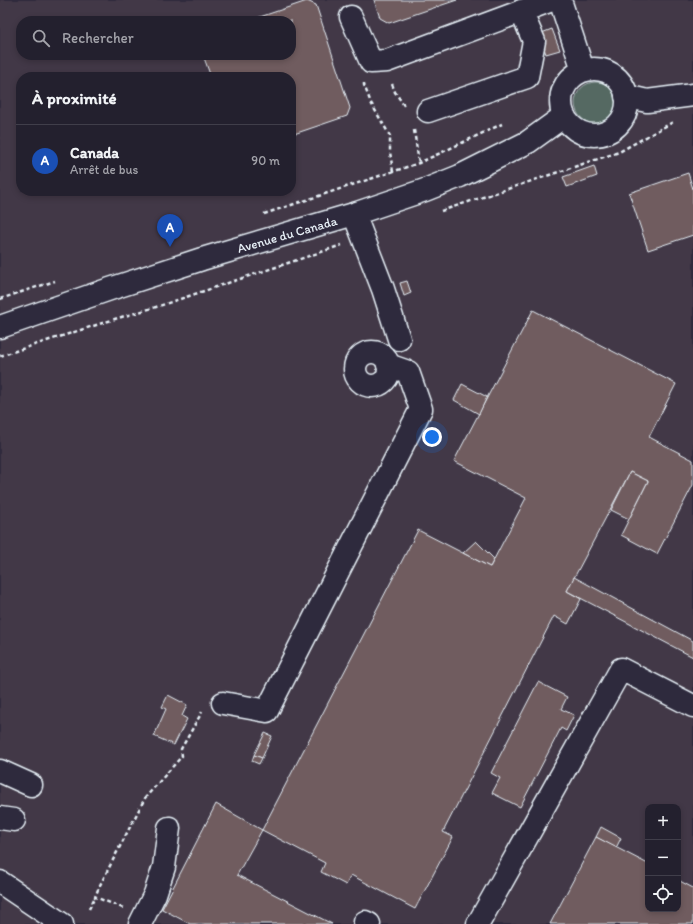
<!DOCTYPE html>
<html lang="fr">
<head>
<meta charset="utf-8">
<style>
	body { margin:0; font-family:Itim,sans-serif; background:#2b2836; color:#f1f3f6 }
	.controls { position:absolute; right:12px; bottom:12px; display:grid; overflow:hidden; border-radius:8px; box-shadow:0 2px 6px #0003 }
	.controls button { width:36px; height:36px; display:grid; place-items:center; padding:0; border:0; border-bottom:1px solid #403e4a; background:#23202e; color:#f1f3f6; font:20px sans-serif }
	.you { position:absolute; left:432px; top:437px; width:14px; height:14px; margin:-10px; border:3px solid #fff; border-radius:50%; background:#1a73e8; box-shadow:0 0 0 6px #1a73e833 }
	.badge { display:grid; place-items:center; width:26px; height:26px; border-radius:50%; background:#bca0f2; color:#fff; font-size:13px; font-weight:700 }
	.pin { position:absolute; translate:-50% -33px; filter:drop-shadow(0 1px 2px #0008) }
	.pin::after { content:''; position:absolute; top:21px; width:14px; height:12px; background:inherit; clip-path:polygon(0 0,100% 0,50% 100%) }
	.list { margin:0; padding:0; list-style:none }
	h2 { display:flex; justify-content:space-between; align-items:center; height:52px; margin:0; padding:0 16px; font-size:17px }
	h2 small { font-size:13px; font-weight:400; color:#a3a3aa }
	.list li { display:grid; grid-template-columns:26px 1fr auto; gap:12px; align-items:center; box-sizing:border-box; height:72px; padding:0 16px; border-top:1px solid #403e4a }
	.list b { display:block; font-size:15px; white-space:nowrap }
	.list p { margin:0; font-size:13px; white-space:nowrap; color:#a3a3aa }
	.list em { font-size:13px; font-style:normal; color:#a3a3aa }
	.icon { flex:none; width:22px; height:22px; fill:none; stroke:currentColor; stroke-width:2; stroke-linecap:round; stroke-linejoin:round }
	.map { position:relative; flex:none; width:693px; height:924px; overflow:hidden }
	.search { position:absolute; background:#23202e; box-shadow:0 2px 6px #0003; left:16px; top:16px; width:280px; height:44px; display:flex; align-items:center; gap:10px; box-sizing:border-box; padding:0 14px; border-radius:16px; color:#a3a3aa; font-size:15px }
	.panel { position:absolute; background:#23202e; box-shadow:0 2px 6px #0003; left:16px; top:72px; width:280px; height:124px; border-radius:16px }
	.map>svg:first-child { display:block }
</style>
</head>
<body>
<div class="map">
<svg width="693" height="924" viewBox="0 0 693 924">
	<rect width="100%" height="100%" fill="#2f2a3d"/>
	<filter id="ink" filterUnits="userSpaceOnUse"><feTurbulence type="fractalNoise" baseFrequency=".025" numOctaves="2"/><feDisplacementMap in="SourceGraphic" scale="8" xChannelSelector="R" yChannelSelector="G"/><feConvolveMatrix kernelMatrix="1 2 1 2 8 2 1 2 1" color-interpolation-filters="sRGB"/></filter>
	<g filter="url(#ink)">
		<path fill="#423947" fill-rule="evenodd" d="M0,0h693v924h-693zM21,21h270v34h-270zM21,77h270v114h-270zM648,807h30v102h-30z"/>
		<circle fill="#556962" stroke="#9eadad" cx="596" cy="103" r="21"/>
		<g fill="#705b5e" stroke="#e8f1f8">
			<path d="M374,0h83l-68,23 -9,-5z"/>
			<path d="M307,1l9,4 34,103 -3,8 -56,19v-58h-80l-8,-22h88v-34h-43z"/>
			<path d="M552,29l8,21 -14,4 -7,-20z"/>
			<path d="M594,166l3,10 -30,11 -4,-10z"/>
			<path d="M688,173l5,16v46l-45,15 -19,-57z"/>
			<path d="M407,281l4,12 -7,3 -4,-13z"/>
			<path d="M533,310l143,74 -27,53 44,23v25l-36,69 -36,-19 27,-54 -18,-9 -63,119 14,8 -13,25 -14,-8 -111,216 10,5 -38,72 -64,-34 -5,10 -25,-13 4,-9 -63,-33 156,-300 72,37 36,-69 -72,-37z"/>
			<path d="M462,384l25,13 -8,17 -25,-14z"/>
			<path d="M630,472l18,9 -19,38 -18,-9z"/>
			<path d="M476,541l18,18 -4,8 -27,-14z"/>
			<path d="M574,577l119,64v16l-126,-66z"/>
			<path d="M538,682l29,15 -6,12 13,6 -8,16 -5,-3 -41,79 -28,-14 8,-15 -9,-5z"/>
			<path d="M168,695l19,10 -5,11 5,3 -13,26 -20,-9 12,-27 -4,-2z"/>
			<path d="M265,733l7,3 -10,22 -8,-3z"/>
			<path d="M254,755l8,3 -3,6 -7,-3z"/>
			<path d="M216,804l46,26 -25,45 95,49h-142l-28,-15z"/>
			<path d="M601,827l20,11 -5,10 -20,-11z"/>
			<path d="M596,837l52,27v45h30v-29l15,8v36h-143z"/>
		</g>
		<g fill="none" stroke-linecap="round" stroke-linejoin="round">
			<defs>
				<g id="minor">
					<path d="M560,0l23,70"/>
					<path d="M351,17l20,45 16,-1 165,-61"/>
					<circle cx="594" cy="102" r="33"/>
					<path d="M626,96l21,5 46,-6"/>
					<path d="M428,111l99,-34 7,-36 -13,-30"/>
					<path d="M354,214l29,75 16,50"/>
					<path d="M0,327l110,-38 92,-30 152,-45 71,-24 35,-14 68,-34 36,-26"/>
					<circle cx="372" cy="369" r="17"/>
					<path d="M223,703l44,8 154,-302 -13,-37 -20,-7"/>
					<path d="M0,771l31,14"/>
					<path d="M0,818l14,2"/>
					<path d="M0,882l62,42"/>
					<path d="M365,922l4,2"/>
					<path d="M140,924l15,-30 9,-27 5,-39"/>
					<path d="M478,924l143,-255 72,37"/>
				</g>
			</defs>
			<use href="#minor" stroke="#e8f1f8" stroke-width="25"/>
			<g stroke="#e8f1f8" stroke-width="2.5" stroke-dasharray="4 3" stroke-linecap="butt">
				<path d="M364,83v2l7,18 19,33v16l3,20"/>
				<path d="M392,84l3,8 10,15"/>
				<path d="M414,130l5,33"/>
				<path d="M441,211l178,-59 54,-30"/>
				<path d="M264,214l155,-51 83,-39"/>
				<path d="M0,299l55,-18"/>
				<path d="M0,356l118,-38 38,-11 186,-62"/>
				<path d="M123,908l-28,-11 4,-10 46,-89 37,-42 -1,-7 21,-37"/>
				<path d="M89,909l6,-12"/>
			</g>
			<use href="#minor" stroke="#2f2a3d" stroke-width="22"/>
		</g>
	</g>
	<g text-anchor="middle" stroke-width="3.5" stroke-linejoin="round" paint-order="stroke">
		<g font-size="13" fill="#e8f1f8" stroke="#2f2a3d">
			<text transform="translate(287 234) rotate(-16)" y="5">Avenue du Canada</text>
		</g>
	</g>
</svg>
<div class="controls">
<button>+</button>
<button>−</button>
<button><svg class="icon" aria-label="locate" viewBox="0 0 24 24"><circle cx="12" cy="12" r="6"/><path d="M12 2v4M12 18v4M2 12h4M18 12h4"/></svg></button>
</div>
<div class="you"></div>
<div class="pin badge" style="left:170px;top:247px;background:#1a4fb4">A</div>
<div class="search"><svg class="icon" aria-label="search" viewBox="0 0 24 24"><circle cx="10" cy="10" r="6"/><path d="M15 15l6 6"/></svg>Rechercher</div>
<section class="panel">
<h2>À proximité<small></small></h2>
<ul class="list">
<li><span class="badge" style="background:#1a4fb4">A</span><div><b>Canada</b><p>Arrêt de bus</p></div><em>90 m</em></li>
</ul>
</section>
</div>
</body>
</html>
